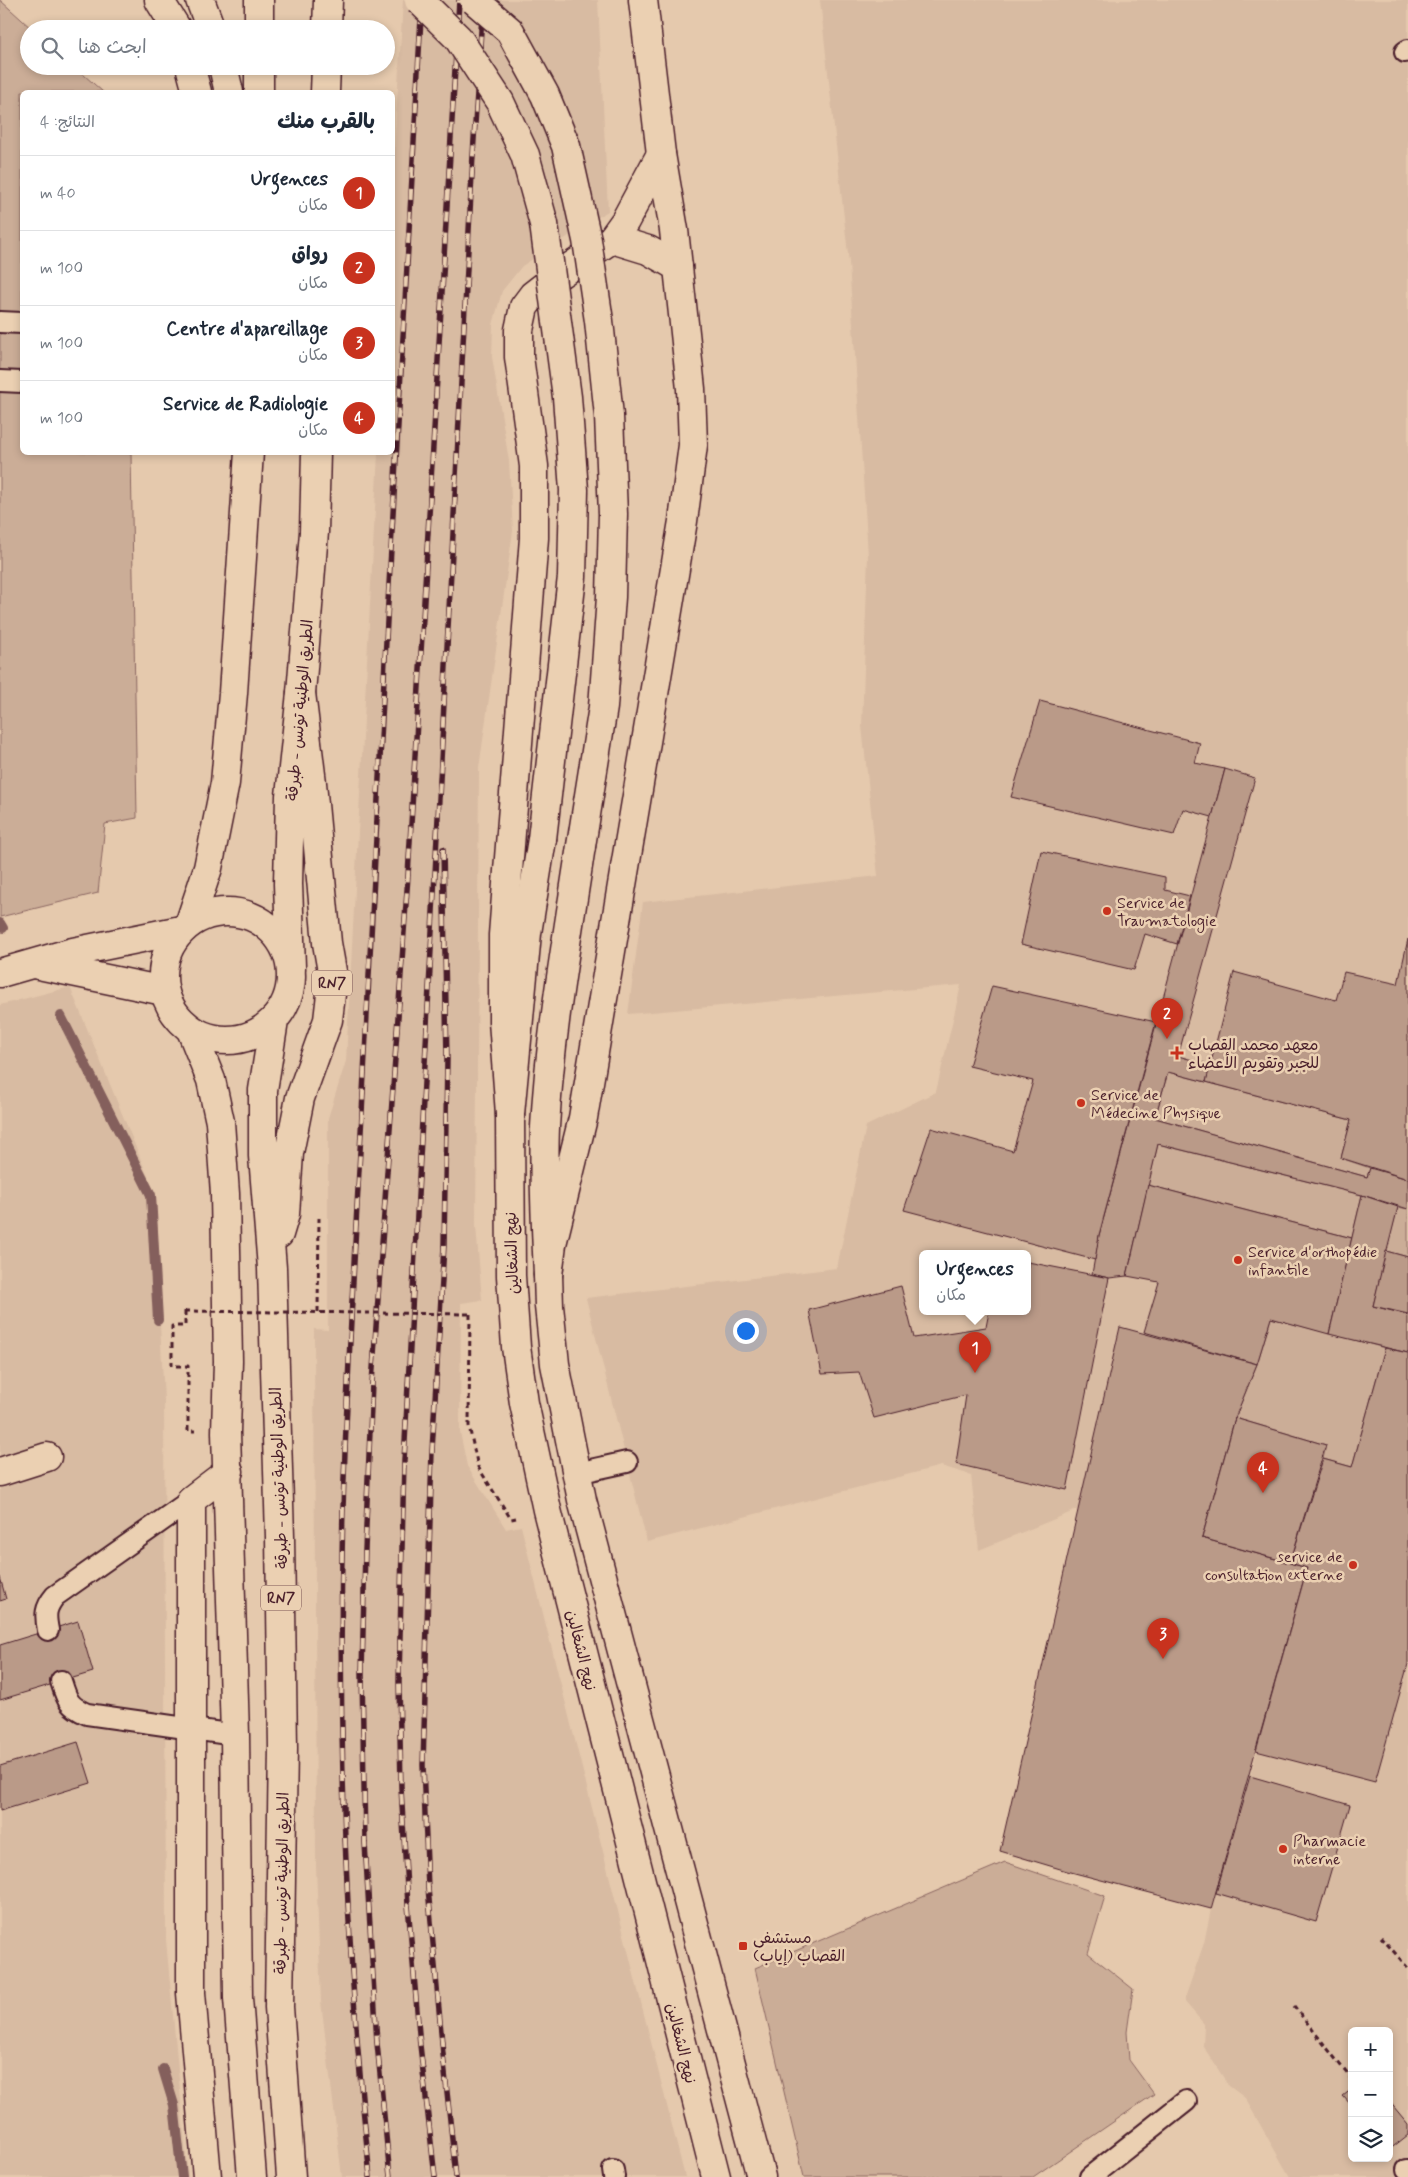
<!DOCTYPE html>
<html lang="ar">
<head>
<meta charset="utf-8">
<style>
	body { margin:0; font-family:Mynerve,"Playpen Sans Arabic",sans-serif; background:#f6f6f7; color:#1f2937; direction:rtl }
	.controls { position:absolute; right:15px; bottom:15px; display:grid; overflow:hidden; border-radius:8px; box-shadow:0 2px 8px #0003 }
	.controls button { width:45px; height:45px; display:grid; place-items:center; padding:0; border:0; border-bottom:1px solid #e0e1e3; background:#fff; color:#1f2937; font:25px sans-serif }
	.you { position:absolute; left:745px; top:1330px; width:18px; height:18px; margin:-12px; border:4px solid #fff; border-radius:50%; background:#1a73e8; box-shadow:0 0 0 8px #1a73e833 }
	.badge { display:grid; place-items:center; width:32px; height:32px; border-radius:50%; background:#c8321e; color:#fff; font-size:16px; font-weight:700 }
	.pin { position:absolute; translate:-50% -41px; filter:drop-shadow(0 1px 2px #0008) }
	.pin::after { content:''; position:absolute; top:26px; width:18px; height:15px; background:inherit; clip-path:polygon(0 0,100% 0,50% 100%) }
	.popup { position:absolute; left:919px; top:1250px; width:112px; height:65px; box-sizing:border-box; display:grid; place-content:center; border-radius:8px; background:#fff; filter:drop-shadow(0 1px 4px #0005); font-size:16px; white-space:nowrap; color:#747a83 }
	.popup b { font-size:19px; color:#1f2937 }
	.popup::after { content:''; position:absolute; left:50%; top:100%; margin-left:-10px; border:10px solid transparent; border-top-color:#fff }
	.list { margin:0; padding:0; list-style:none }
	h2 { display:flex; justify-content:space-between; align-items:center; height:65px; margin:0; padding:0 20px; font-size:21px }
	h2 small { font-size:16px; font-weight:400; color:#747a83 }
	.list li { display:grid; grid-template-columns:32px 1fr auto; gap:15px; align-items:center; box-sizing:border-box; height:75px; padding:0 20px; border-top:1px solid #e0e1e3 }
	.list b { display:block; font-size:19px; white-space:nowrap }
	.list p { margin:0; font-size:16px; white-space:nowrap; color:#747a83 }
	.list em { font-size:16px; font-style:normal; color:#747a83 }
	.icon { flex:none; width:28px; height:28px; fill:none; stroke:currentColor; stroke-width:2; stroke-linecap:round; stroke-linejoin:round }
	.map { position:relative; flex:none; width:1408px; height:2177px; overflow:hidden; direction:ltr }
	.search { position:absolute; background:#fff; box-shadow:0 2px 8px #0003; left:20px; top:20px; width:375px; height:55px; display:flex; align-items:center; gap:12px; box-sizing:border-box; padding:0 18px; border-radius:28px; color:#747a83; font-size:19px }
	.panel { position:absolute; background:#fff; box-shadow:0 2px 8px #0003; left:20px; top:90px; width:375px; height:365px; border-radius:8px; direction:rtl }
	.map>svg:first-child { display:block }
</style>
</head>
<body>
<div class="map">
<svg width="1408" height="2177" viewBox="0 0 1408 2177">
	<rect width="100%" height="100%" fill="#e5c9ad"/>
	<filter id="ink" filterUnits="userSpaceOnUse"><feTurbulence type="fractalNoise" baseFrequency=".02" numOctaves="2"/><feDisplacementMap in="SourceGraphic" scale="10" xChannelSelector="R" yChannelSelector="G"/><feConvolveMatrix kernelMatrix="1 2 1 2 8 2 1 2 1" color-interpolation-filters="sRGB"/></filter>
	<g filter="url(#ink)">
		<g fill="#d8bba2" fill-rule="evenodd">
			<path d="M403,0h195l10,211 -86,55 -20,25 -9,34 -1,32 17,104 4,70 -34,237 -3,458 6,74 -21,3 -1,129 7,34 39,63 15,-3 164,651h-343l-21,-176 -5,-135 -2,-537 14,1v-212l18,-57 32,-608 14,-1v-264z"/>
			<path d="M820,0h588v2177h-118l-45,-79 -16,-12 -26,-40 1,-22 -20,-23 20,-58 7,-34 64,-219 32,-122 -105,-30 33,-120 22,-54 -137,-37 -41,182 -100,41 -8,-75 -30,-9 -294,76 -61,-244 251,-30 29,-142 70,-34 25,-107 -333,29 15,-112 235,-26 -16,-150 6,-171 -19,-292zM922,1254h106v58h-106zM1352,2031h37v127h-37z"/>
			<path d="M70,987l83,202 11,211 2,540 22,237h-188v-1172z"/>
		</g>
		<g fill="#cbad97" stroke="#8a6661">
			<path d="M0,0l32,29h-3v37h45l29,26h-81v360l109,1 6,365 -32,6 -7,69 -98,24z"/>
			<path d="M1168,1072l183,48 -10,38 29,10 -3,9 -212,-59z"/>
			<path d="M1158,1144l204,51 -10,43 -204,-53z"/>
			<path d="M1398,1207l10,2v48l-22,-6z"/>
			<path d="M1271,1318l114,30 -33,119 -29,-8 3,-14 -91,-27 22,-54z"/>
			<path d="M1005,1862l100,34 -17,57 45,36 -6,43 2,28 25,34 -121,83h-229l-49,-209z"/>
		</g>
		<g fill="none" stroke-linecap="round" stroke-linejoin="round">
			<g stroke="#845e5b" stroke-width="10">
				<path d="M0,923l3,5"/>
				<path d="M61,1016l90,179 7,125"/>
				<path d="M163,2069l11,36 8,72"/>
			</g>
		</g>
		<g fill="#ba9a88" stroke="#4a1f2b">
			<path d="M1040,701l160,42 -5,20 30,6 -13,48 -29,-8 -9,26 -163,-38z"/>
			<path d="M1225,769l30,9 -77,278 33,9 -5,17 -38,-10 -13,46 212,59 3,-9 38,11v30l-46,-14 -204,-51 -31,132 -18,2 -17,-4 7,-39z"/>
			<path d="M1041,851l124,26v13l25,6 -13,48 -32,-10 -11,36 -113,-26z"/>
			<path d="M1408,939v240l-67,-21 10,-38 -145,-38 28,-110 102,28 8,-28 54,12z"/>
			<path d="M992,986l164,36 -57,213 -4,25 -191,-50 27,-82 82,23 20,-70 -64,-15z"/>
			<path d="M1148,1185l204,53 -23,96 -58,-16 -14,46 -113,-32 15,-50 -32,-6z"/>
			<path d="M1362,1195l36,12 -25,99 35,9v38l-79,-19z"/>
			<path d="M1386,1251l22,6v57l-35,-8z"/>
			<path d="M1028,1262l81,16 -42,212 -111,-26 10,-69 -92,23 -15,-46 -37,2 -13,-64 92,-24 13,52 72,-11 3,-15h39z"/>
			<path d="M1120,1327l137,37 -22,54 -33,120 105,30 -96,341 -144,-38 -67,-20z"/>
			<path d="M1385,1348l23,5v311l-33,118 -119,-31 51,-183 -17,-5 33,-104 29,8z"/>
			<path d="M1235,1418l91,27 -36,118 -88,-25z"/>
			<path d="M0,1577l6,22 -6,2z"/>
			<path d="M78,1621l15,51 -93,28v-55z"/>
			<path d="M78,1742l13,41 -91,28v-45z"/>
			<path d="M1250,1776l100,29 -34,117 -100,-29z"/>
			<path d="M1352,2089v17l-9,-10z"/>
			<path d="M1389,2101l19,23v11l-19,15z"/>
		</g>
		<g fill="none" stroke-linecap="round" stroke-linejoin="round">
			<defs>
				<g id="lane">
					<path d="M1405,52l3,-2"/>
					<path d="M0,322l22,1"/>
					<path d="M0,381l22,1"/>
					<path d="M577,1473l50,-11"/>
					<path d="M48,1630c-3,-15 -3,-22 7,-34l136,-96"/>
					<path d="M61,1681c6,19 7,25 26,33l148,21"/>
					<path d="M613,2170l1,7"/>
					<path d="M1407,2170h1"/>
					<path d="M1090,2177l96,-76"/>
				</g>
				<g id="street">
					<path d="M0,1472l47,-15"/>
					<path d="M207,2177l-16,-184v-493l38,-29"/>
				</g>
				<g id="secondary">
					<path d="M643,0l18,154 13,76 17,159 2,56 -10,76 -100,597 -31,126 -4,31 1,31 6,58 27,136 179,677"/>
					<path d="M661,154l-36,67 -13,18 -52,35 -27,21 -9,12 -5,23v27l15,109v72l-31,397v86l7,93 1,162 5,71 8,56 23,107 169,667"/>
					<path d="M612,239l36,11 30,17"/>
					<path d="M34,964l130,27"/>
					<path d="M0,973l73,-21 108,-22"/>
				</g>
				<g id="primary">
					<path d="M159,0l18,29"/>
					<path d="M200,0l11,29"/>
					<path d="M259,0v29"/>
					<path d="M327,29l1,-29"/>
					<path d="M190,66l7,26"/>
					<path d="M223,66l6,26"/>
					<path d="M259,66v26"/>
					<path d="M325,92l1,-26"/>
					<circle cx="227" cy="976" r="64"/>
					<path d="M190,922l18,-54 17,-85 8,-90 16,-241"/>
					<path d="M291,967l-3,-83 2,-88 11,-103 13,-161 2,-80"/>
					<path d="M274,1021l-11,69v66l9,112 8,269 3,211 -4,259 12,170"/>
					<path d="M191,1030l20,50 9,42 5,72 3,167 -2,71 9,303 3,263 14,179"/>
					<path d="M510,1114l17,-181 15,-94"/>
					<path d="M279,1234l6,-20 4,-61 11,-55 28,-78 5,-43 -6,-34 -15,-160 -11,-90"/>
					<path d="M548,1275c-2,-49 -5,-98 -3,-148 5,-94 22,-187 36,-281"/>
				</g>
			</defs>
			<use href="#lane" stroke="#4a1f2b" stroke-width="24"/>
			<use href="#street" stroke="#4a1f2b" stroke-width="31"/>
			<use href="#secondary" stroke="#4a1f2b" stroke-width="31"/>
			<use href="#primary" stroke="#4a1f2b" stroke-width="31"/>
			<g stroke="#4a1f2b" stroke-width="3" stroke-dasharray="5 4" stroke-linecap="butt">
				<path d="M185,1311v15h-13v40h16v65h7"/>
				<path d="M318,1312l1,-94"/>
				<path d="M470,1314l-1,112 9,41 33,52 5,-1"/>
				<path d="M1381,1937l27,31"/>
				<path d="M1294,2006l58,74"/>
			</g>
			<use href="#lane" stroke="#ebd0b2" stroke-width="20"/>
			<use href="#street" stroke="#ebd0b2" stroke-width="28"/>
			<use href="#secondary" stroke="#ebd0b2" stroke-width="28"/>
			<use href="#primary" stroke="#ebd0b2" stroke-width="28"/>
			<defs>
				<g id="rail">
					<path d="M443,849l4,210 -3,187 -12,205 -9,314 5,123 15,166 13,123"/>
					<path d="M370,2177c-24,-221 -33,-445 -27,-667 4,-139 13,-278 20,-416 17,-365 38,-729 59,-1094"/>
					<path d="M390,2177l-13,-134 -12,-200 -3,-170 3,-123 7,-167 36,-507 51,-876"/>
					<path d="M435,2177l-15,-132 -12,-140 -7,-117 -2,-107 5,-220 69,-1306 10,-155"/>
				</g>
			</defs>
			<use href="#rail" stroke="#4a1f2b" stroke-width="5.5"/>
			<use href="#rail" stroke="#ebd0b2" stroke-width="4" stroke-dasharray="11" stroke-linecap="butt"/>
			<defs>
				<g id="primary-bridge">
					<path d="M419,0l39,38 42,64 25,53 19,69 23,173 7,93 -2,87 -30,262"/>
					<path d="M474,0l36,31 35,64 21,51 21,94 12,81 10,95 4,98 -2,83 -8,110 -22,139"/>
				</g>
			</defs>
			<use href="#primary-bridge" stroke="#4a1f2b" stroke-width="31" stroke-linecap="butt"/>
			<path stroke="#4a1f2b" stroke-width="3" stroke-dasharray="5 4" stroke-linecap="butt" d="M185,1311l285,3"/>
			<use href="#primary-bridge" stroke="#ebd0b2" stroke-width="28"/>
		</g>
	</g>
	<g fill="#c8321e" stroke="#ebd0b2" stroke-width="2">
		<circle cx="1107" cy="911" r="5"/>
		<path d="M1174.5 1045.5h5v5h5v5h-5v5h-5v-5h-5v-5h5z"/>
		<circle cx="1081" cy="1103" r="5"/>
		<circle cx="1238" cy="1260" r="5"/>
		<circle cx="1353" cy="1565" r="5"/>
		<circle cx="1283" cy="1849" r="5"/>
		<rect x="738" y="1941" width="10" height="10" rx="2.5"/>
	</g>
	<g text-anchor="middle" stroke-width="5" stroke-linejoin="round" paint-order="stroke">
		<g fill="#ebd0b2" stroke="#7a5454" stroke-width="1">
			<rect x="312" y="970.5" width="40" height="25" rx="4"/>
			<rect x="261" y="1585.5" width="40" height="25" rx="4"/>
		</g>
		<g font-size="15" font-weight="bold" fill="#4a1f2b">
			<text x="332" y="988">RN7</text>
			<text x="281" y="1603">RN7</text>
		</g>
		<g font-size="16" fill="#4a1f2b" stroke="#ebd0b2">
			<text transform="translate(299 710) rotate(-85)" y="6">الطريق الوطنية تونس - طبرقة</text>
			<text transform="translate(511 1253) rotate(-92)" y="6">نهج الشغالين</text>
			<text transform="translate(278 1478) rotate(-92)" y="6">الطريق الوطنية تونس - طبرقة</text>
			<text transform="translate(582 1650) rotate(76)" y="6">نهج الشغالين</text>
			<text transform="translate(281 1883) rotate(-89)" y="6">الطريق الوطنية تونس - طبرقة</text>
			<text transform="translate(682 2043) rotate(76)" y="6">نهج الشغالين</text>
		</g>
		<g font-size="16" fill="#4a1f2b" stroke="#ebd0b2" text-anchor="start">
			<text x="1117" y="908">Service de<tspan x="1117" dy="18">Traumatologie</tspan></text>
			<text x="1188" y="1050">معهد محمد القصاب<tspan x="1188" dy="18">للجبر وتقويم الأعضاء</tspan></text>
			<text x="1091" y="1100">Service de<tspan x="1091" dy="18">Médecine Physique</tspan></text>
			<text x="1248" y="1257">Service d'orthopédie<tspan x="1248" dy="18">infantile</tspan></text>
			<text x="1343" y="1562" text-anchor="end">service de<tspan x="1343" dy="18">consultation externe</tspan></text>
			<text x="1293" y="1846">Pharmacie<tspan x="1293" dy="18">interne</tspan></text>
			<text x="753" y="1943">مستشفى<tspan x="753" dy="18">القصاب (إياب)</tspan></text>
		</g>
	</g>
</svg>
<div class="controls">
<button>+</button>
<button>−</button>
<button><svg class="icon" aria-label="layers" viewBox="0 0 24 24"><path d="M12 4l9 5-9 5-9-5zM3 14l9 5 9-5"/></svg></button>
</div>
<div class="you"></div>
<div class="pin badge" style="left:975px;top:1373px">1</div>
<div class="popup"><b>Urgences</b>مكان</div>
<div class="pin badge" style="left:1167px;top:1039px">2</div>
<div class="pin badge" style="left:1163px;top:1659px">3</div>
<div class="pin badge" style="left:1263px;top:1493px">4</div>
<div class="search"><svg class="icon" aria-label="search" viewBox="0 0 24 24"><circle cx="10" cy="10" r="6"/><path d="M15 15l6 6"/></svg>ابحث هنا</div>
<section class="panel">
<h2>بالقرب منك<small>النتائج: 4</small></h2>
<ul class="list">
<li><span class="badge">1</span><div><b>Urgences</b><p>مكان</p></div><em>40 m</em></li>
<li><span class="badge">2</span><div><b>رواق</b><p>مكان</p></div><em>100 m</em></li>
<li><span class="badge">3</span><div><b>Centre d'apareillage</b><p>مكان</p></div><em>100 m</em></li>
<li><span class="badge">4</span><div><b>Service de Radiologie</b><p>مكان</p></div><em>100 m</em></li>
</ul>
</section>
</div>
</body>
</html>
